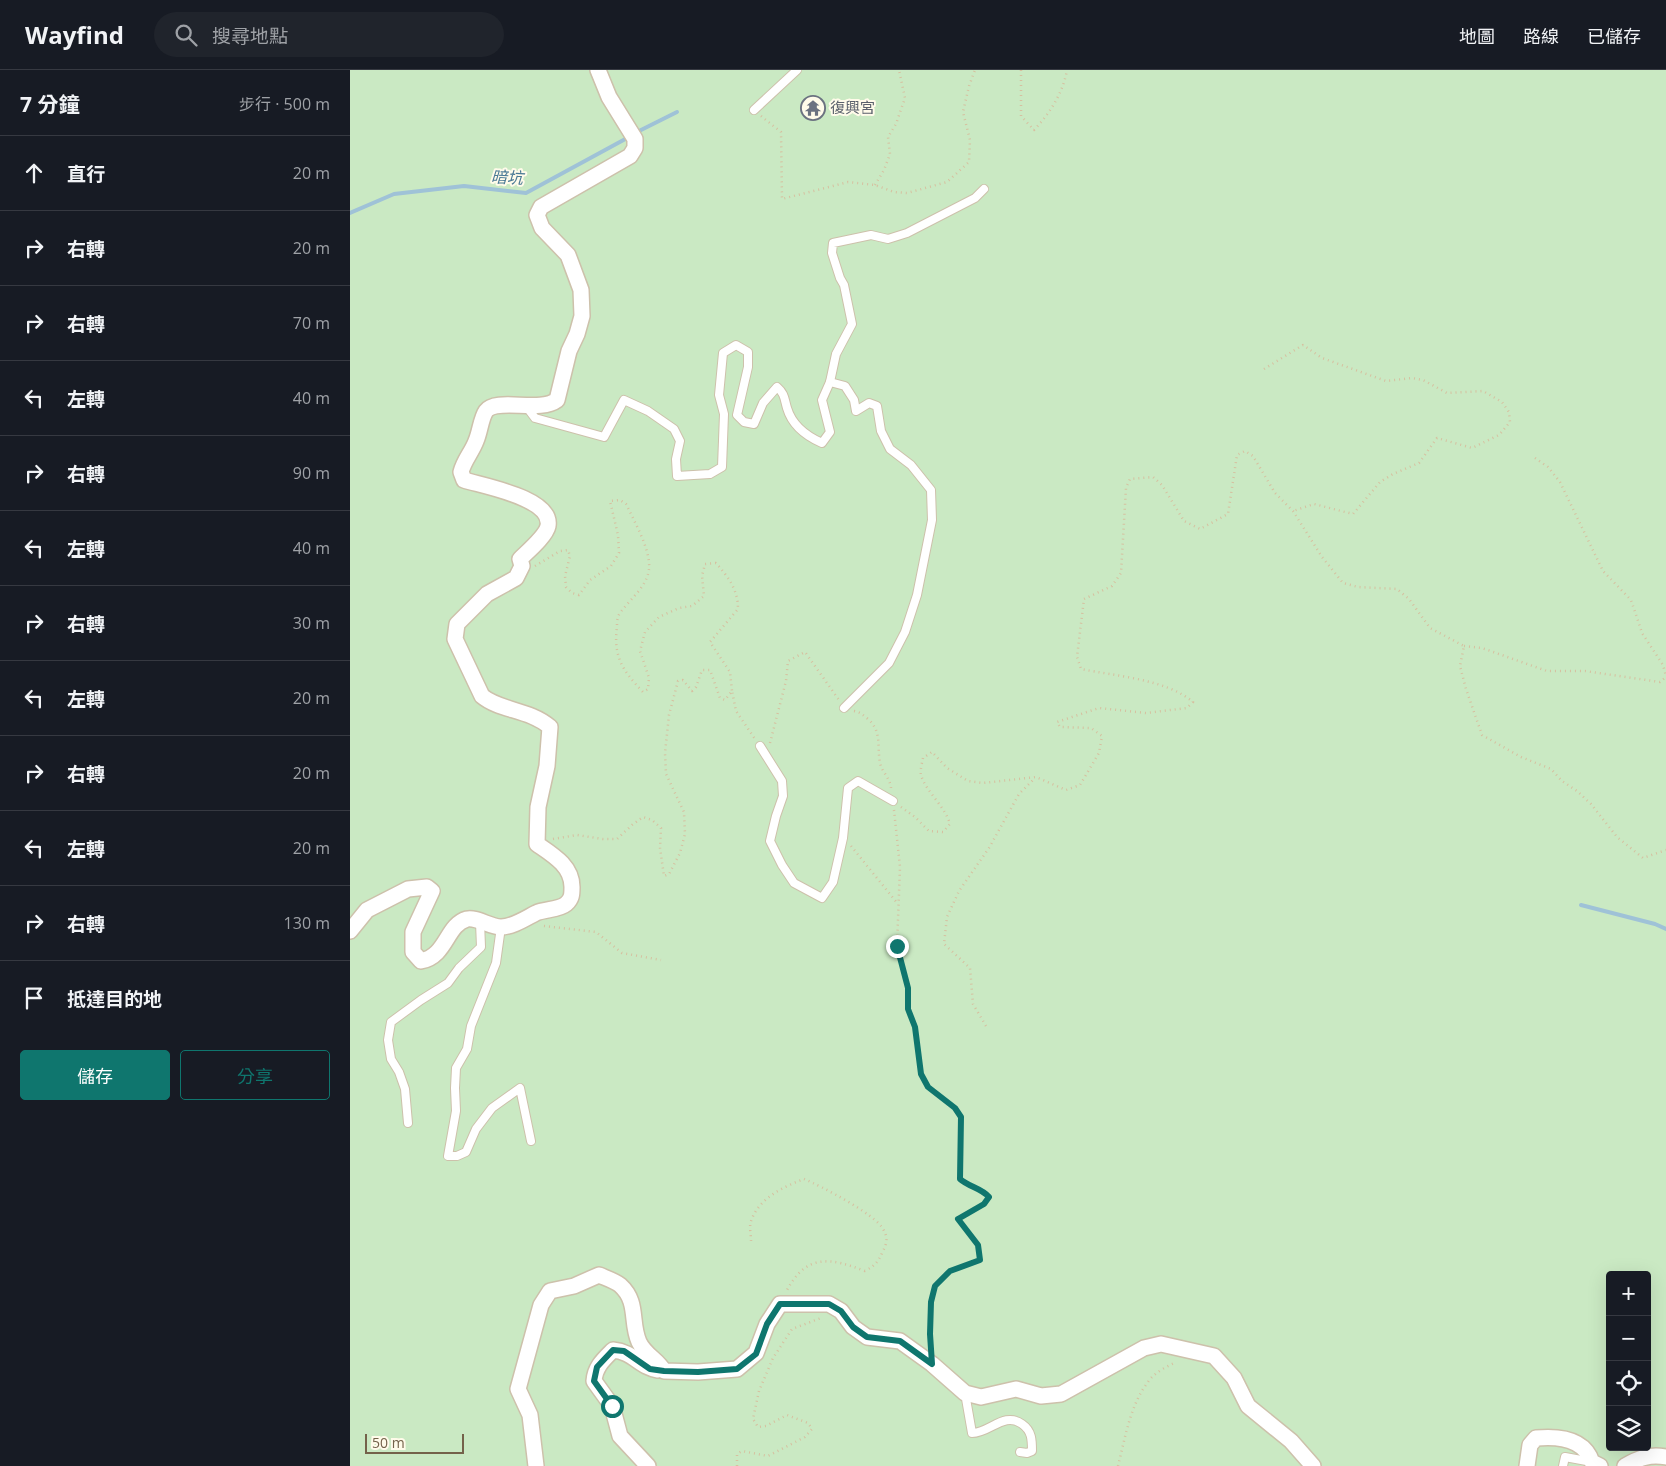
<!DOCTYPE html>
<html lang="zh-TW">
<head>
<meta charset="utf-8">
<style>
	body { margin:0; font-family:"Open Sans","Noto Sans TC",sans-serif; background:#20242c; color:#f1f3f6 }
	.controls { position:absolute; right:15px; bottom:15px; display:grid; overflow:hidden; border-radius:5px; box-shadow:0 5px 20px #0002 }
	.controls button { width:45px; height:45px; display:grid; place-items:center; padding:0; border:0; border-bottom:1px solid #363941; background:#171b24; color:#f1f3f6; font:25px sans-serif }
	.scale { position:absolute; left:15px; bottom:12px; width:99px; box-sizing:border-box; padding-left:5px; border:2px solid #74624a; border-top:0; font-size:14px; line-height:18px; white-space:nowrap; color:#74624a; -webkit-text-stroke:4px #fffbea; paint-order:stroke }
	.stop { position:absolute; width:15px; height:15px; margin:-11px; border:4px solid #0f766e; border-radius:50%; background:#fff }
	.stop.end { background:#0f766e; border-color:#fff; box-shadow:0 1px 5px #0008 }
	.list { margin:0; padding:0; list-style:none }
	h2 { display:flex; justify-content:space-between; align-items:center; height:65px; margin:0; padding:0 20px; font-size:21px }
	h2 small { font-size:16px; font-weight:400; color:#9ea1a6 }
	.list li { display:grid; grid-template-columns:32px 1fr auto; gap:15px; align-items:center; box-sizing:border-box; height:75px; padding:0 20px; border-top:1px solid #363941 }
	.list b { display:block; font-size:19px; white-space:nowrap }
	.list em { font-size:16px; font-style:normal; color:#9ea1a6 }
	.actions { display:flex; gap:10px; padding:15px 20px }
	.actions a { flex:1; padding:11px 0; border:1px solid #0f766e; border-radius:5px; text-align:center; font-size:18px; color:#0f766e }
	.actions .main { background:#0f766e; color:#fff }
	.icon { flex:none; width:28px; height:28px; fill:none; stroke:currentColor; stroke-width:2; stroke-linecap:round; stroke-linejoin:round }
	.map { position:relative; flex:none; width:1316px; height:1396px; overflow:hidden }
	header { display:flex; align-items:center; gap:30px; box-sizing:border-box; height:70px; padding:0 25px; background:#171b24; border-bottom:1px solid #363941 }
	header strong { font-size:24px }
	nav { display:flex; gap:28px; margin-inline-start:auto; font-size:18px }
	.search { width:350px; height:45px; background:#20242c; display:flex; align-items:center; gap:12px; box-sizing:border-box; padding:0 18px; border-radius:28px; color:#9ea1a6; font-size:19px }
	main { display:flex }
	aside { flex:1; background:#171b24 }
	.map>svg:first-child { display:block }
</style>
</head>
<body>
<header>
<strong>Wayfind</strong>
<div class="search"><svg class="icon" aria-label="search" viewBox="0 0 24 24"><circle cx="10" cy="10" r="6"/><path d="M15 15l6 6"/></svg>搜尋地點</div>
<nav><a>地圖</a><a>路線</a><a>已儲存</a></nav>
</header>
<main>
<aside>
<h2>7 分鐘<small>步行 · 500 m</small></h2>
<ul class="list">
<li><svg class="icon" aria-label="ahead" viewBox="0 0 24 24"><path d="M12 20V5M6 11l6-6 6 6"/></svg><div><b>直行</b></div><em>20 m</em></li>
<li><svg class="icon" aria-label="right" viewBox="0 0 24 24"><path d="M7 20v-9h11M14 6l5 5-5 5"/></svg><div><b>右轉</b></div><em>20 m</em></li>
<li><svg class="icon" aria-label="right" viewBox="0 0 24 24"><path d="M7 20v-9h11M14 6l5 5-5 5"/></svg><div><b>右轉</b></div><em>70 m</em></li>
<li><svg class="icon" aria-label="left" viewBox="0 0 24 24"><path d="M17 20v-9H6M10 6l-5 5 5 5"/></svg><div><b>左轉</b></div><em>40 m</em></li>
<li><svg class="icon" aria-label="right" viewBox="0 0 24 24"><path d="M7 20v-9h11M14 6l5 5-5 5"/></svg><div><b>右轉</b></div><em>90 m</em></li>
<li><svg class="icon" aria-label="left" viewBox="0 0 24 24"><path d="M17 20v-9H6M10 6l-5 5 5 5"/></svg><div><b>左轉</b></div><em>40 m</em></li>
<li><svg class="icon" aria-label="right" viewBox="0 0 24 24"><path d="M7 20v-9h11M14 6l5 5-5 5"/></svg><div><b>右轉</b></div><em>30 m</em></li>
<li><svg class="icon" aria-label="left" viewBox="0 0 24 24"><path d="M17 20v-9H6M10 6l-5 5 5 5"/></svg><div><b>左轉</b></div><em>20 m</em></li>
<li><svg class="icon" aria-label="right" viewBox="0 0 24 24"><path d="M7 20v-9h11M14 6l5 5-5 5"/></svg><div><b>右轉</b></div><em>20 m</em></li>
<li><svg class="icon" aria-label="left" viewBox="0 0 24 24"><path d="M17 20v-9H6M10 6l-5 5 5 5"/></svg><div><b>左轉</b></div><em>20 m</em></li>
<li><svg class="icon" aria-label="right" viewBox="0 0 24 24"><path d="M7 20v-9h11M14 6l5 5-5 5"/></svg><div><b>右轉</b></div><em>130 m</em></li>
<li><svg class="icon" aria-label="arrive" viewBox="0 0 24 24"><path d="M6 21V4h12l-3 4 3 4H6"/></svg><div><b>抵達目的地</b></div></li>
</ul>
<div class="actions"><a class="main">儲存</a><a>分享</a></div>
</aside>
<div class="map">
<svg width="1316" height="1396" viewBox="0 0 1316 1396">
	<rect width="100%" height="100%" fill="#fcf8e4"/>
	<path fill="#cae9c3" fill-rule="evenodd" d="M0,0h1316v1396h-1316zM1260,1205h37v172h-37z"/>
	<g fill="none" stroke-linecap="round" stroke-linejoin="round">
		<g stroke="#9fc2d7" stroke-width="4">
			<path d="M285,63l42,-21"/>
			<path d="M0,143l44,-19 70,-8 62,7 103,-56"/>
			<path d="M1231,835l74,19 11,5"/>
		</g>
		<defs>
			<g id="service">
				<path d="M404,40l43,-40"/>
				<path d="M480,312l15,4 9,14 2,11 13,-8 8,3 4,25 9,18 21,16 20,25 1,30 -15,75 -12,37 -16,31 -45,45"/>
				<path d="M176,336l9,12 69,19 20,-37 24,11 26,18 6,12 -4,18 1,17 33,-2 12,-7 2,-53 -5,-19 4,-42 13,-8 12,7v15l-11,48 7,7 10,2 9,-21 14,-16c8,7 7,11 10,21 5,17 19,28 35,35l8,-11 -8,-32 8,-18 6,-28 16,-30 -8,-39 -4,-7 -8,-25 1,-10 38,-8 17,4 19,-6 68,-35 9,-9"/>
				<path d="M410,676l22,35 1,15 -7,20 -6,25 12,24 12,18 28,15 11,-16 10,-44 5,-50 10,-7 35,20"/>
				<path d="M151,857l-5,36 -25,63 -4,23 -11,19 -1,20 1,23 -8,45h9l9,-4 10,-23 16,-21 28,-20 11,53"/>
				<path d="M58,1053l-3,-34 -6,-17 -8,-13 -3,-19 3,-18 30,-22 27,-17 11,-15 22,-21 -1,-25"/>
				<path d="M615,1323l7,40c18,0 32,-22 50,-9 10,7 10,16 10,27l-5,2 -7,-1"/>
				<path d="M1213,1396l2,-9 27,5"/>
			</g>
			<g id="minor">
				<path d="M0,861l17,-21 41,-21 19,-2 5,4 -19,41v20l8,9c26,-5 25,-36 46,-42 10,-2 23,8 34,8 12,0 25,-9 35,-14 9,-4 23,-3 30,-9 6,-5 6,-10 6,-17 0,-21 -19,-32 -35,-43l1,-37 9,-41 3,-39c-21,-18 -50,-16 -68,-31l-27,-57 2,-15 30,-30 29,-16 6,-12 -2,-7c7,-7 26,-23 28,-33 5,-28 -65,-40 -84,-46l-3,-8c3,-12 11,-20 15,-31 4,-9 5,-23 10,-30 10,-14 54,2 71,-11l12,-49 8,-17 5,-18 -1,-26 -13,-35 -26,-27 -5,-13 4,-8 89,-51 5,-8v-9l-26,-42 -11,-27"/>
				<path d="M186,1396l-6,-51 -12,-26 23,-84 9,-14 24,-5 25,-11c7,3 16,6 21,10 19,17 10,37 19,57 6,13 19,18 25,29l34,1 39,-3 19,-16 11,-29 13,-20h49l12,7 12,16 14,10 33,4 32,23 33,29 16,4 35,-8 25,7 20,-2 83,-46 17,-4 53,12 20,22 14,28 43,35 22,25"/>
				<path d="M298,1396l-28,-30 -8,-30 -18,-25c1,-14 9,-21 19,-31 21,2 26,17 45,20"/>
				<path d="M1177,1396l3,-21 6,-7c21,-2 48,0 56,24l8,4"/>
				<path d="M1275,1396c14,-8 25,-12 41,-9"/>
			</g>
		</defs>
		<use href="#service" stroke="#cdc1ab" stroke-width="10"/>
		<use href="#minor" stroke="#cdc1ab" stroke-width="18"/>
		<g stroke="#d6c0a0" stroke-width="2.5" stroke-dasharray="1 4" stroke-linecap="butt">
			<path d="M671,0v46l13,14c16,-17 29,-37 33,-60"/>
			<path d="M411,46l20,16 1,67 66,-17 27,3 19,7 13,1 40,-11 22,-20 1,-22 -7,-28 6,-26 6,-16"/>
			<path d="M525,115l9,-15 6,-16 -2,-17 8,-13 9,-26 -6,-28"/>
			<path d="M914,299l39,-24 19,13 64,23 26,-3 11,2 24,13 36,-2 19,11 7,10 1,10 -11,13 -27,13 -35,-10 -18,25 -26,11 -13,8 -27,32 -39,-10 -21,7"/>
			<path d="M1185,388l13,9 12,15 43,89 28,29 11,33 21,32 3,11"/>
			<path d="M185,496l25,-15 8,-1 2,6 -5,20 1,11 6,6 7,2 11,-15 21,-14 8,-13 -1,-18 -8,-34 10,-1 6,4c8,17 25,46 23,65 -2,18 -19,30 -29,44 -3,4 -3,9 -3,14 -4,30 6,44 26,65l5,-3 1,-11 -9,-27 5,-19 14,-15 20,-9 13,-2 12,-10 -2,-20 3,-12 11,-1c12,14 22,26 22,46l-28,33 20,30 2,19"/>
			<path d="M1114,576l18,2 65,23h38l75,11 6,-5"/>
			<path d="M504,641c6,1 9,4 14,8 14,12 9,28 12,44 2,9 10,15 11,25"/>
			<path d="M420,673l16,-62 2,-20 17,-9 34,48"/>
			<path d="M551,737l14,10 14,14 14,1 7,-8c-5,-18 -24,-32 -29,-49 -1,-5 1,-12 2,-17l9,-6 15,16 21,13 15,2 53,-6 30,13 14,-5 19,-32 3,-17 -11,-8 -31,-1 -3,-5 42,-14 47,5 41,-5 6,-6c-27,-23 -78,-26 -112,-33l-4,-12 7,-58 28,-13 9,-13 5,-85 4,-9 23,-2 9,8 22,36 16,8 28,-15 9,-59 8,-4 8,5 22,37 18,18 29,46 21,26 15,4 39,2 12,10 21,29 34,18 -4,20 6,23 16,46 39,22 30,12 11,12 15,10 14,13 26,33 26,21 23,-8"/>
			<path d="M544,740l6,57 -3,79 10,42 1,21 7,18 6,47 7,13 27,21 6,9 -1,62c9,8 21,9 29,18l-4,7 -27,15 20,26 2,15c-9,3 -21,6 -29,11 -26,15 -21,51 -20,76"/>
			<path d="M203,769l24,-4 26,4h14l15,-14 11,-8 9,3 9,8 -1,20 4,28 5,-2 11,-21 5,-19 -1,-22 -18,-38 -1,-21 4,-38 9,-34 5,-1 9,11 4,-4 6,-17h8l10,28 5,2 7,-9 4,20 19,28"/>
			<path d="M501,776l47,58"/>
			<path d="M194,856l52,6 26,21 39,7"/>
			<path d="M636,956l-13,-22 -3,-36 -26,-24 3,-27 12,-26 30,-43 30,-54 16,-16"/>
			<path d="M401,1171c0,-6 -2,-15 0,-20 8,-23 32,-34 53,-42 17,7 71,35 79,50 5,8 4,14 0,22 -5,11 -7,14 -18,20 -34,-13 -58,-18 -78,19"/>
			<path d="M387,1396v-12l5,-3 26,5 37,-19 7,-8 -4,-6 -21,-8 -21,11 -8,1 -5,-8 6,-28 14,-33 19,-29 29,-11"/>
			<path d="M768,1396c7,-27 12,-61 30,-84 7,-10 18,-15 28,-20"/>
		</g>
		<use href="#service" stroke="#fff" stroke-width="8"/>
		<use href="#minor" stroke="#fff" stroke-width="15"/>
	</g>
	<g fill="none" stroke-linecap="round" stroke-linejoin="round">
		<path stroke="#0f766e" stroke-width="6" d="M262,1336l-18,-25 3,-14 16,-17 11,1 26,18 14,2 34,1 39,-3 19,-15 11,-30 13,-20h49l12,7 12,16 14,10 33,4 32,23 -2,-30 1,-32 4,-16 15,-15 30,-11 -2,-15 -20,-26 26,-15 5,-7c-8,-9 -20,-10 -29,-18l1,-62 -6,-9 -27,-21 -7,-13 -6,-47 -7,-18v-21l-11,-42"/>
	</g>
	<defs>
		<symbol id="temple-ring" viewBox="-11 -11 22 22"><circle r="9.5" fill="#fffbea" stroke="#6b7280" stroke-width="1.5"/><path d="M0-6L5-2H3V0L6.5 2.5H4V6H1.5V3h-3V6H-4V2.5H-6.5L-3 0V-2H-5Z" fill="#6b7280"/></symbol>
	</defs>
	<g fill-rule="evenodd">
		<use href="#temple-ring" x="449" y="24" width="28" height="28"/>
	</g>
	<g text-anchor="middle" stroke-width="4" stroke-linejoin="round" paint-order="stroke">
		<g font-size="15" fill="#5b616d" stroke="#fffbea" text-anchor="start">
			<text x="480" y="43">復興宮</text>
		</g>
		<g font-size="16" font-style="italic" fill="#4a7995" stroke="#fffbea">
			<text transform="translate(157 107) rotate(3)" y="6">暗坑</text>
		</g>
	</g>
</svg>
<div class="controls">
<button>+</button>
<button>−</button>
<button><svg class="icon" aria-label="locate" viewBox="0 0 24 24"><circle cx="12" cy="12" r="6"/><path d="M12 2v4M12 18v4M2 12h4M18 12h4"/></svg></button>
<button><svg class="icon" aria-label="layers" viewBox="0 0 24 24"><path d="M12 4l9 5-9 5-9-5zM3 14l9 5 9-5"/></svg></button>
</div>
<div class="scale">50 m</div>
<div class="stop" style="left:262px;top:1336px"></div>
<div class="stop end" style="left:547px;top:876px"></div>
</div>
</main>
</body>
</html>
